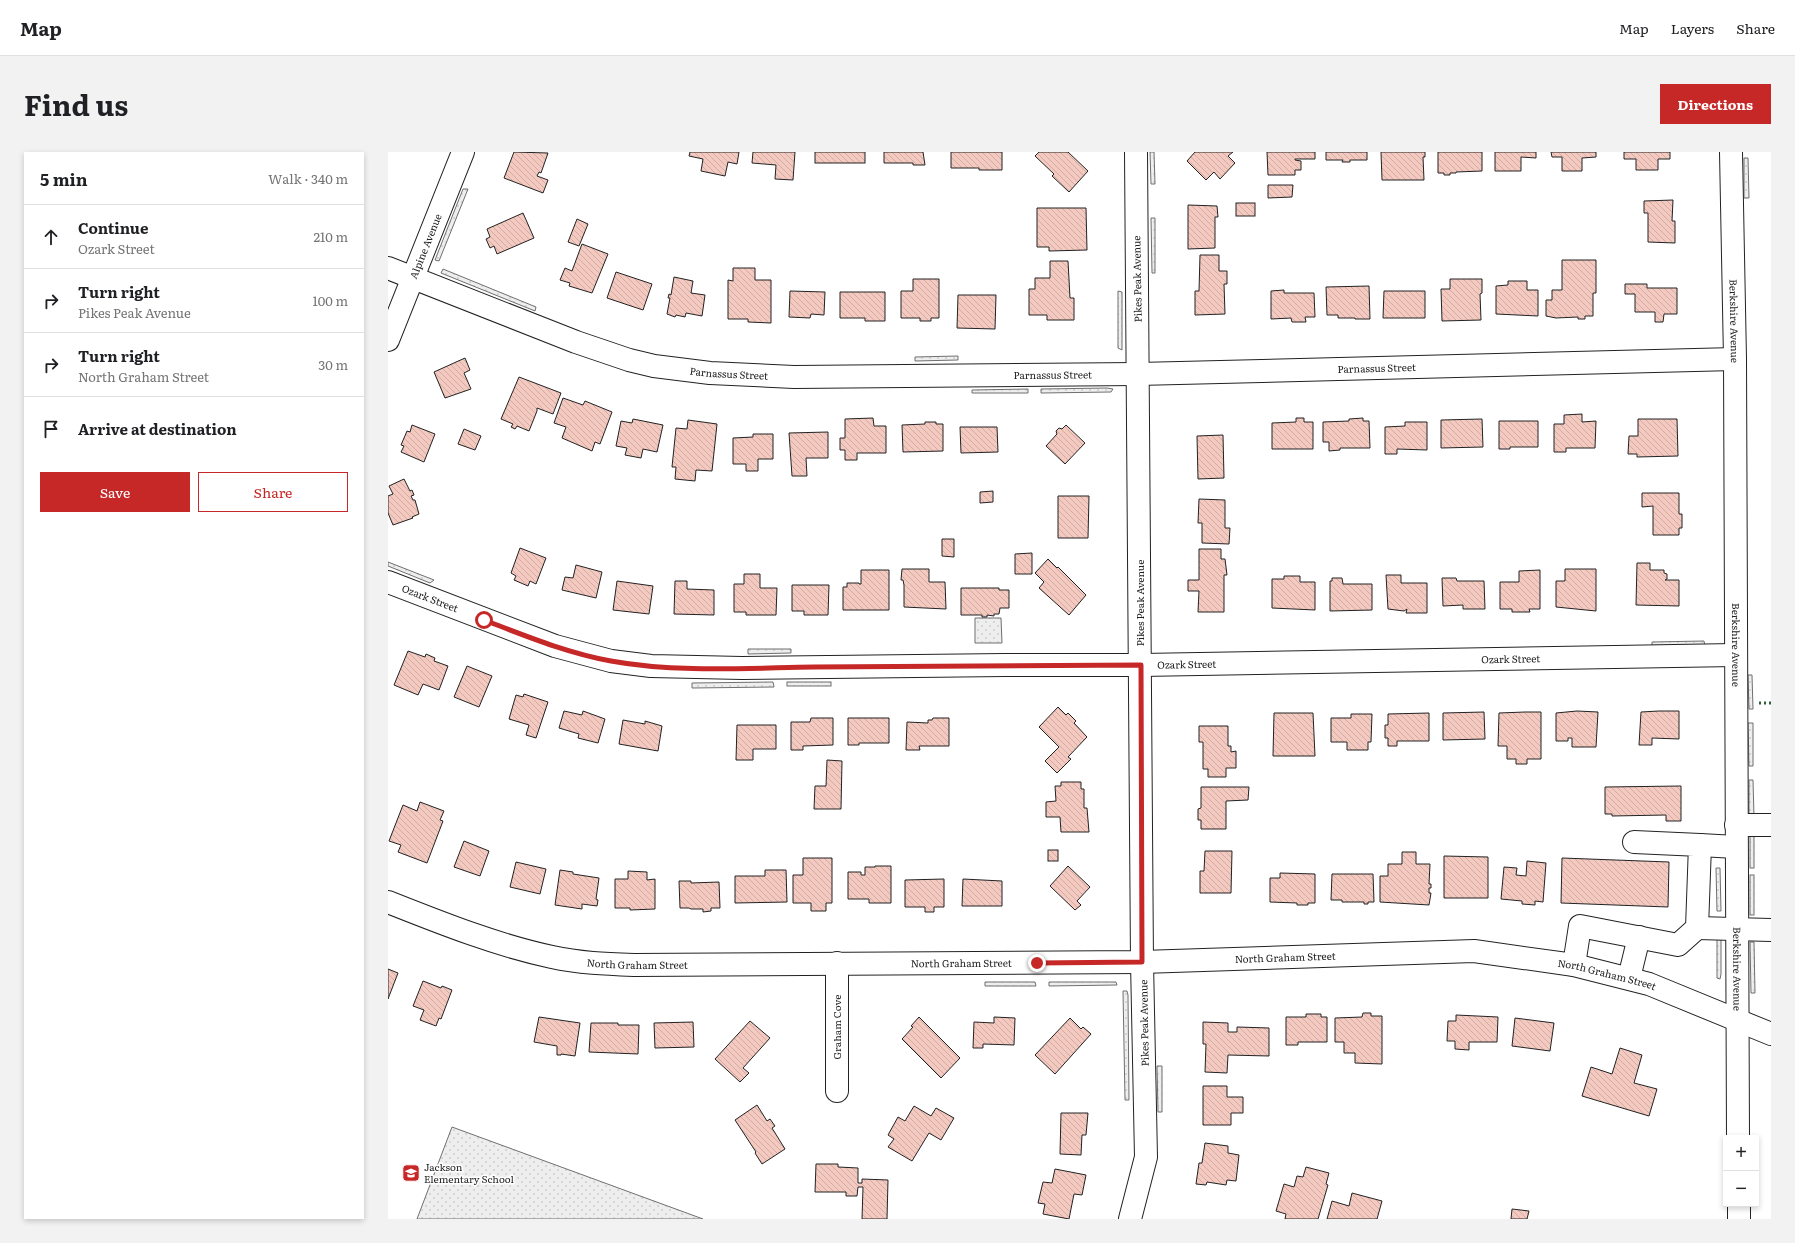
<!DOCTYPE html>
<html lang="en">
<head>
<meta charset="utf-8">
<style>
	body { margin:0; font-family:Literata,serif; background:#f2f2f2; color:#202124 }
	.controls { position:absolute; right:12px; bottom:12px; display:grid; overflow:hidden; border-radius:0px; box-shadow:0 2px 6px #0003 }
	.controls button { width:36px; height:36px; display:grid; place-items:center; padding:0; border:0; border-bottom:1px solid #e0e0e0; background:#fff; color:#202124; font:20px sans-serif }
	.stop { position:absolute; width:12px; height:12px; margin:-9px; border:3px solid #c62828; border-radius:50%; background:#fff }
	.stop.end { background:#c62828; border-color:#fff; box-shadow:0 1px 4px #0008 }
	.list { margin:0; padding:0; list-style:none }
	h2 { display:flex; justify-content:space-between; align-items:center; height:52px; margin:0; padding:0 16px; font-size:17px }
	h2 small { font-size:13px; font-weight:400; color:#757577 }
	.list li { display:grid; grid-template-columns:26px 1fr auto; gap:12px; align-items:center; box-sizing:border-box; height:64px; padding:0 16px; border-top:1px solid #e0e0e0 }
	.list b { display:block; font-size:15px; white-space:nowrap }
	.list p { margin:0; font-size:13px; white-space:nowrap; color:#757577 }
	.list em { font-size:13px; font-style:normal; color:#757577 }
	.actions { display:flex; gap:8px; padding:12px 16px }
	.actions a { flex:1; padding:9px 0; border:1px solid #c62828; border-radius:0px; text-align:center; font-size:14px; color:#c62828 }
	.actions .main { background:#c62828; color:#fff }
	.icon { flex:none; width:22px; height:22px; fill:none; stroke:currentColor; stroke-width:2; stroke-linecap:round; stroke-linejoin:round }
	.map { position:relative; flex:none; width:1383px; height:1067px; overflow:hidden; border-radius:0px }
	header { display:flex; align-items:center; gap:24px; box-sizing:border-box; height:56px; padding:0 20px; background:#fff; border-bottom:1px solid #e0e0e0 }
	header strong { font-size:19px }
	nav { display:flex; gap:22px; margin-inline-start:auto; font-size:14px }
	.intro { display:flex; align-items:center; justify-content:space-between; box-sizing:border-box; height:96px; padding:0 24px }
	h1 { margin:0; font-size:28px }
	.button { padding:10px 18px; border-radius:0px; background:#c62828; color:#fff; font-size:14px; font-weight:700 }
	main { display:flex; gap:24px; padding:0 24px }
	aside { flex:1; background:#fff; border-radius:0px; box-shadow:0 2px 6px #0003 }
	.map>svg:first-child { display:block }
</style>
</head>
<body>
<header>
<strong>Map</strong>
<nav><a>Map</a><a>Layers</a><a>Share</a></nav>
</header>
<div class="intro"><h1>Find us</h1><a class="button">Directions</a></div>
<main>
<aside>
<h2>5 min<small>Walk · 340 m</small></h2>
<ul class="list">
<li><svg class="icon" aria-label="ahead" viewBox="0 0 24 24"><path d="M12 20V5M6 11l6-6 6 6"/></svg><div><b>Continue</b><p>Ozark Street</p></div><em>210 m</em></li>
<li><svg class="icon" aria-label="right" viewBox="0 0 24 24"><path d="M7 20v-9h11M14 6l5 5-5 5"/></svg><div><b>Turn right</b><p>Pikes Peak Avenue</p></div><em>100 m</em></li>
<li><svg class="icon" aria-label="right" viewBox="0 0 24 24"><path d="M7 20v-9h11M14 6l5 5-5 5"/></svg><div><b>Turn right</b><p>North Graham Street</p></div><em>30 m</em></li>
<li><svg class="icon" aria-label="arrive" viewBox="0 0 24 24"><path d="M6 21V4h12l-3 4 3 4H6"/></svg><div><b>Arrive at destination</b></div></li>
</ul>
<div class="actions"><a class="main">Save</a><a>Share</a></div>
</aside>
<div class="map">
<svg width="1383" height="1067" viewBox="0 0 1383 1067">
	<defs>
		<pattern id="grass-dots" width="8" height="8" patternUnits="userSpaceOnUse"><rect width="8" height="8" fill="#eee"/><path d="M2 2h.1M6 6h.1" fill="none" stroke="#ccc" stroke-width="1.8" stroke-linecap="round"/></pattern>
		<pattern id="building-back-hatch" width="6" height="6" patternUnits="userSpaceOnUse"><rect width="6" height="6" fill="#f3c9c0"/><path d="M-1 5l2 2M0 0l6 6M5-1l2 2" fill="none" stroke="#d0aca5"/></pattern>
	</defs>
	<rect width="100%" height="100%" fill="#fff"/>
	<g fill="url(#grass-dots)" stroke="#6f6f6f">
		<path d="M762,0h4l1,32h-4z"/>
		<path d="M1356,6h4l1,40h-5z"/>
		<path d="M75,37h5l-29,72 -4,-1z"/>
		<path d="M763,66h4v55h-3z"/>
		<path d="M55,117l93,38 -1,4 -94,-38z"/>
		<path d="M730,139l4,1v58l-4,-2z"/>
		<path d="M570,204v4l-43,1v-4z"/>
		<path d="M719,236l6,1 -2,3 -70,1v-4z"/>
		<path d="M640,237v4h-56v-3z"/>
		<path d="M0,410l46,18 -4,3 -42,-17z"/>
		<path d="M587,466h26l1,25h-27z"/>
		<path d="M1316,489l1,5 -53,1v-5z"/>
		<path d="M360,497h43v4l-43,1z"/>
		<path d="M1360,523h4l1,34h-4z"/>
		<path d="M385,530l1,5 -82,1v-5z"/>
		<rect x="399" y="530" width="44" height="4"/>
		<path d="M1360,571h5v43h-4z"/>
		<path d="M1361,628h4l1,37h-5z"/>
		<rect x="1362" y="679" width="4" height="37"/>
		<path d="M1328,716h4l1,43h-4z"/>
		<rect x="1362" y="723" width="4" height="40"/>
		<path d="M1333,786v36l-1,5 -3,-1v-39z"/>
		<path d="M1362,790h4l1,51h-4z"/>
		<path d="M597,830h50l1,4h-51z"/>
		<path d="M661,830h67l1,3 -68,1z"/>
		<path d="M735,839h4l1,4 1,105h-4z"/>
		<path d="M769,914h5v46h-4z"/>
		<path d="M64,975l251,92h-286z"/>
	</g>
	<g fill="url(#building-back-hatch)" stroke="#222">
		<path d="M126,0l34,1 -7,20 -2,-1 -2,4 11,4 -5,13 -39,-15z"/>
		<path d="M302,0h49l-2,12 -9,-2 -3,14 -24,-5 2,-12 -14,-3z"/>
		<path d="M365,0h42l-2,28 -18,-1 1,-14 -24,-2z"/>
		<rect x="427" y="0" width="50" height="11"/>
		<path d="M496,0h39l2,13h-12v-2h-29z"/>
		<path d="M563,0h51v18h-23v-2h-28z"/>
		<path d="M651,0h29l20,19 -19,21 -17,-16 2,-2 -19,-18z"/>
		<path d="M807,0h38l-5,4 7,7 -15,16 -6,-7 -8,8 -19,-19z"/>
		<path d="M879,0h48v7h-20v1l6,1v9h-6v5h-27z"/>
		<path d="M938,0h41v8h-17v2h-8l1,-2h-17z"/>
		<path d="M993,0h44v5h-2l1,23h-42z"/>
		<path d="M1050,0h44v19l-26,1v1h-6v2h-6v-2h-6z"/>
		<path d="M1107,0h41v6l-15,-1v14h-26z"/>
		<path d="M1163,0h45v5l-14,1v13h-20v-14h-10z"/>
		<path d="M1236,0h46v7h-12v11h-22v-11h-12z"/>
		<path d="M880,33h25l-1,12 -24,1z"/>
		<path d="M1285,48l-1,21h3v22l-27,-1v-29h-4v-12z"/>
		<rect x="848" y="51" width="19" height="13"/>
		<path d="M800,53l29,1 1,11h-3v31l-27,1z"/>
		<path d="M649,56h49l1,42 -38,1v-4h-12z"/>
		<path d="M135,61l11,25 -37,16 -3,-8 -4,2 -4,-9 4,-2 -3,-8z"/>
		<path d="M189,67l11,5 -9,22 -11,-4z"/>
		<path d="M194,92l26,10 -16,39 -23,-7 1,-3 -10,-3 5,-12 7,3z"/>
		<path d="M812,103h19v16h8v13h-3l1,30 -30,1v-24h4z"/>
		<path d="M1174,108h34v33h-3v23h-8v3h-7v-2l-22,1 -10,-2v-16h6v-10h10z"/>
		<path d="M662,109h18l2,37h4v22h-27v-5h-18v-26h6v-11h15z"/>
		<path d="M345,116h22v12h16v43l-23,-1v-3h-20v-39l5,1z"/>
		<path d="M228,120l36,12 -9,26 -36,-12z"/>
		<path d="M286,125l19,4 -2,12 14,2 -3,21 -16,-3 -1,4 -9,-2 -1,2 -8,-3 3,-16h-2l1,-4 2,1z"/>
		<path d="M525,127h26v39h-8v3h-11v-3h-19v-27h12z"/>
		<path d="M1062,127h32v14l-2,1 1,26 -39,1 -1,-32h9z"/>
		<path d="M1120,129h19v9h11v26l-42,-2v-28l12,-1z"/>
		<path d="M1237,132h22v4h30v26h-13l-1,8h-8v-10h-20v-18h-10z"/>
		<path d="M981,134l1,33h-15v-1h-17v-3h-11l-1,-28z"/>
		<path d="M896,138v3h30l1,24h-10l1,5h-14l-1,-4 -20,1v-28z"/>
		<path d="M402,139l35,1 -1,23 -13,-1 -1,4 -21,-1z"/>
		<path d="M996,139h41v27h-42z"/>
		<path d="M452,140h45v29h-20v-3h-25z"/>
		<path d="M570,143h38l-1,34 -38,-1z"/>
		<path d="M77,206l5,12 -6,3 7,16 -26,9 -11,-26z"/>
		<path d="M131,225l42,16 -8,21 -16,-6v3l-8,20 -12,-5 -2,3 -4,-2 2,-3 -12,-5z"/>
		<path d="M175,246l20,7 2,-4 27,11 -12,32 -5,-2 -3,9 -30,-13 4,-11 -12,-4z"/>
		<path d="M1194,262v8l14,-1 -1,27h-29v4h-12v-28h10v-9z"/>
		<path d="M485,266l1,8h12v27h-29v7h-12v-10h-5v-12h5v-19z"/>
		<path d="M908,266h8v4h9v27h-41v-26l24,-1z"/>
		<path d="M975,266v3h6l1,27h-30v2l-11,1v-9h-6v-20l26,-1v-2z"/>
		<path d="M245,267l30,6 -6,27 -14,-3 -2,9 -16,-3 2,-7 -11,-2 5,-25 11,2z"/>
		<path d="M1094,267l1,28 -42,1v-28z"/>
		<path d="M1250,267h39l1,37 -41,1v-3h-9l1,-18h9z"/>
		<path d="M300,268l29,4 -5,47 -16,-1 -1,11 -20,-2 1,-12h-4l4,-39 11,1z"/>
		<path d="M1111,269h39v26h-28v2h-11z"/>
		<path d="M537,270h11v2h7v27l-40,1 -1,-27 23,-1z"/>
		<path d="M1017,270h22v28l-30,-1v5h-12v-27l20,-1z"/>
		<path d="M24,273l23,9 -11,28 -23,-10 3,-6 -3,-1 6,-14 3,1z"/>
		<path d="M678,273l19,18 -20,21 -19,-18 11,-12 -1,-3 3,-3 3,1z"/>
		<path d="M572,275h37l1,25 -37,1z"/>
		<path d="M76,277l17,7 -6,14 -17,-6z"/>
		<path d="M440,280v26h-22l1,18h-15l-3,-43z"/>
		<path d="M365,282h20v25h-15v12h-12v-7h-13v-26l20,-1z"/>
		<path d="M835,283l1,43 -26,1 -1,-43z"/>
		<path d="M16,327l6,12 2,-1 2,5 -3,1 2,4h2l4,14 -7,3 1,1 -20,7 -5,-12v-17l5,-2 -4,-8z"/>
		<path d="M605,339v11l-13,1v-11z"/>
		<path d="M1254,341h37v21h3v14h-3v7h-26v-29l-11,1z"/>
		<path d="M670,344h31l-1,42h-30z"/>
		<path d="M811,347l26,1v28h5l-1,16 -27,-1v-20h-4z"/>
		<path d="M554,387h12v18l-12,-1z"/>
		<path d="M132,396l26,10 -10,26 -6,-3 -2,5 -14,-6 2,-4 -5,-3z"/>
		<path d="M811,397h22v10h4l2,16h-3v37h-26l1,-21h-11v-11h11z"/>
		<path d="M644,401v21h-17v-20z"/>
		<path d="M660,407l9,9 1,-1 28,28 -17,20 -30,-27 5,-6 -9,-9z"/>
		<path d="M1249,411h13v7h14v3l3,1v5l-2,1h14v26l-43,-1z"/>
		<path d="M188,413l26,7 -6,26 -34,-8 3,-13 8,1z"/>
		<path d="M514,417h27v13h16l1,27 -42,-2v-22l-1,-5h-2z"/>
		<path d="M1177,417h31v42l-40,-4v-26h9z"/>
		<path d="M473,418h28v40h-46v-23h4v-4h12v1h2z"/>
		<path d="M1152,418v39h-11l1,3h-18v-3h-12v-27h19v-11z"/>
		<path d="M356,422h16v14h17l-1,27h-30v-3h-12v-28h10z"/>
		<path d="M998,423h15v8h26v30h-21l1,-4 -3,2 -16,-2z"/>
		<path d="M896,424h16v6h15v28l-43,-2v-29h12z"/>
		<path d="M944,426h10l1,6h29v26l-42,1v-30h2z"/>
		<path d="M1054,426h14l1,3h27l1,28h-22v-4l-20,1z"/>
		<path d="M229,429l36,5 -4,28 -36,-4z"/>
		<path d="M287,429h12v8l27,1v25l-40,-1z"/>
		<path d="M404,433h37l-1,30h-24v-4h-12z"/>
		<path d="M573,436h38v2h10v18h-9l-1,6h-5v2l-7,-1v2h-5v-2h-21z"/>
		<path d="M20,499l17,6 1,-3 9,4 -1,3 14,5 -9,24 -16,-6 -5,11 -24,-10z"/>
		<path d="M79,514l25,10 -13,31 -25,-10z"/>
		<path d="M136,542l24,8 -12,36 -10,-3 3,-10 -20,-6 7,-24 7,2z"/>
		<path d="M670,555l8,8 2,-2 8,8 -2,2 13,14 -19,20 3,2 -14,14 -12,-12 14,-14 -20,-20z"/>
		<path d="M176,559l18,4 1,-4 22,8 -7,24 -20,-5 1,-4 -20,-6z"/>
		<path d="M1189,559l21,1 -2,35h-24v-9h-4v3h-12v-28z"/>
		<path d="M1271,559h20v28l-27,-1v7h-13l2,-33z"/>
		<path d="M1096,560l1,27 -42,1v-27z"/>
		<path d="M1137,560h16v47h-14v5h-11v-5h-9v-13h-9l1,-33z"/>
		<path d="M886,561h39l2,43h-42z"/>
		<path d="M1041,561v28h-32v5h-9v-8h-3v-13h3v-11z"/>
		<path d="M963,562h21l-1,28h-3v8h-21v-8h-16v-24h20z"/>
		<path d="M423,566h22v27l-30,1v4h-12v-28h19z"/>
		<path d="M460,566h41v25h-30v2h-11z"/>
		<path d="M545,566h16v28h-30l1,4h-14l1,-28 21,1v-3h4z"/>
		<path d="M235,568l22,4v-3l17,5 -4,25 -39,-7z"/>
		<path d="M349,573h39v24h-23v11h-17z"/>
		<path d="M811,574h29v20h3v6l5,-1v17h-10v9h-18v-8h-5v-27h-4z"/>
		<path d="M439,608l15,1 -1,48h-27l1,-23h11z"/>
		<path d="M673,630h20v7h3v19h3l2,24h-28l-1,-15h-14v-15l10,-1 -1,-15h6z"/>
		<path d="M1293,634v35h-15v-6l-54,1v-2h-7v-27z"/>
		<path d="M813,635h48l-1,13 -22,1v28h-25v-9h-3v-11l3,-1z"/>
		<path d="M32,650l24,9 -4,9 3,1 -16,42 -29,-11 3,-7 -12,-4 14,-36 14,6z"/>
		<path d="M76,689l25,10 -9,25 -26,-9z"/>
		<rect x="660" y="698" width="10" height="11"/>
		<path d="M817,699h27l-1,42h-31v-22h4z"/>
		<path d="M1014,700h14v12h14l-1,20h2v4h-2v5h2l-2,12 -49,-3v-26h8v-12h14z"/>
		<path d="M1056,704l44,1v41h-44z"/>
		<path d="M415,706h29v45h-6v8h-15v-8h-18v-28h10z"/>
		<path d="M1174,706l107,4 -1,45 -107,-4z"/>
		<path d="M1139,709l19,2 -3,39 -8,-1v4l-13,-1v-3l-21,-2 3,-32 13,1 -1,7 10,1z"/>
		<path d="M128,710l30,7 -6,25 -30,-7z"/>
		<path d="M487,714h16v37h-22v-4h-21v-27h13v3h4v-8h10z"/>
		<path d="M680,714l22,21 -13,14 4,4 -6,5 -25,-24z"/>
		<path d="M172,718l13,2v2l26,4 -3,21 2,1 -1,6 -15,-2v5l-27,-4z"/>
		<path d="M377,718h21l1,32 -52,1v-27h30z"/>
		<path d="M240,719l19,1v8l8,-1v30l-25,1v-2h-15v-29h13z"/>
		<path d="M892,721l35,1v29h-7v2h-11v-2l-27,-1v-24h10z"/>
		<path d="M944,722h41l1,28h-6v2h-4v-2h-22v-2h-11z"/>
		<path d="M556,727v28h-10v5h-9v-5h-20v-27z"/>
		<path d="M575,727l39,2v25h-40z"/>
		<path d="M291,729h12v2l28,-1 1,26h-9v3l-8,1v-3h-12l-2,-1h-9z"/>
		<path d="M0,817l10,4 -10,26z"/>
		<path d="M35,829l18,7 1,-2 10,4 -11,29 -2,-1 -3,8 -16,-6 4,-10 -11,-4z"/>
		<path d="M975,861h8v3h11v48l-27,-1v-10h-11v-11h-9v-24l27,-1z"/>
		<path d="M918,862h15v3h6v25h-29v3h-12v-28h20z"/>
		<path d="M1068,863l42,2 -1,25h-28v8l-14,-1v-8h-8l1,-20h8z"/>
		<path d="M151,865l41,6 -5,33 -14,-2v1h-4v-9l-23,-4z"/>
		<path d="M531,865l41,41 -19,20 -39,-39 11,-12 -2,-1z"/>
		<path d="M606,865l21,1 -1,27 -31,-1v4h-10l1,-26 20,1z"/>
		<path d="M682,866l11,11 2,-2 8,7 -36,40 -20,-19z"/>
		<path d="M1127,866l39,5 -4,28 -38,-5z"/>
		<path d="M362,869l20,17 -27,30 6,5 -9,9 -25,-23z"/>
		<path d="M305,870l1,25 -39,1 -1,-25z"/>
		<path d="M815,870l25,1v9h9v-5l32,1v28l-41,-1 -1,18 -22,-1 1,-28h-3z"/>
		<path d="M203,871h27v2h21l-1,29 -49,-2z"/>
		<path d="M1232,896l22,7 -8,28 23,6 -8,27 -67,-20 9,-29 21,7z"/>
		<path d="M815,934h24v11h16v16h-12v12h-28z"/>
		<path d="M369,953l10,16 3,-2 5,7 -3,2 13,21 -23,15 -7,-11 1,-1 -21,-32z"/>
		<path d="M526,954l17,10 5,-8 18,10 -13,22 -12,-7 -17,28 -24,-14 6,-8 -6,-4 10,-18 7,4z"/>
		<path d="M673,961h27l-2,22h-4l-1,20 -21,-1z"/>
		<path d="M817,991l23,3v7l11,2 -3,26 -9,-1 -1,5 -19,-3 -1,3 -10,-1 3,-21h3z"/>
		<path d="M428,1012h22v3l20,1v15h4v-4l26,1 -1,39h-25l1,-32h-5l-1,9h-11v-4h-31z"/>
		<path d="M918,1015l23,6 -3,11 2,1 -10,34h-33l1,-5 -10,-3 8,-27 10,3 3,-11 6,1z"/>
		<path d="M667,1017l31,6 -4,20 -8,-1 -5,25 -26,-5 2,-10 -7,-1 5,-21 9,1z"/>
		<path d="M964,1041l30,8 -5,18h-50l5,-18 17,5z"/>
		<path d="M1124,1057l17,2 -2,8h-16z"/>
	</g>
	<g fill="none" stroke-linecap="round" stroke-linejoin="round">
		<defs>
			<g id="minor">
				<path id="s1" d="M1343,0l4,207 3,779"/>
				<path id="s2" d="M0,116l188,74 53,18 25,6 56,7 84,4 344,-3 597,-15"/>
				<path id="s3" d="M0,188l75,-188"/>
				<path id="s4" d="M0,430l167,64 56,15 40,5 91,2 263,-3h136l594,-10"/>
				<path d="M1348,673h35"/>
				<path d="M1312,693l36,2"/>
				<path d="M1309,776l74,2"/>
				<path d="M1186,813l6,-39 98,19 19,-17 3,-83 -66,-3"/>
				<path d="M1241,826l10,-41"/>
				<path d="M449,939v-128"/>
				<path d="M1351,1052v15"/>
				<path d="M742,1067l16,-62 -4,-195 -6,-810"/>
			</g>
			<g id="major">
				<path id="s5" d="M0,750c53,21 108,43 164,55 27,6 54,7 82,8l508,-3 332,-11 100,14 75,19 122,50"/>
			</g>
		</defs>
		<use href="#minor" stroke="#222" stroke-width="24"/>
		<use href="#major" stroke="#222" stroke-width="24"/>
		<use href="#minor" stroke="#fff" stroke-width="22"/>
		<use href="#major" stroke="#fff" stroke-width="22"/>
		<path stroke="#2f5e38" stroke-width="3" stroke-dasharray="2 3" stroke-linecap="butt" d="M1371,551h12"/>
	</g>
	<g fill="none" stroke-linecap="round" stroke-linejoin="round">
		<path stroke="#c62828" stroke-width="5" d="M96,468c42,16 83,33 127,41 65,12 137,7 203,6 109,-1 218,-2 327,-2l1,297 -105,1"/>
	</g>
	<defs>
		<symbol id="school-square" viewBox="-11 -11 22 22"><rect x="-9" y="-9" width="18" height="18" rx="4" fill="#c62828" stroke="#fff"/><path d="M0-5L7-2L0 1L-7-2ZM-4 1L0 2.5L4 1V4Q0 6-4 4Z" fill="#fff"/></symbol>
	</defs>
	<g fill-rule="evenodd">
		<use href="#school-square" x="13" y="1011" width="20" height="20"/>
	</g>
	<g text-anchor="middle" stroke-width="3" stroke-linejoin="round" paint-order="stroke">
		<g font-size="10" fill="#222" stroke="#fff">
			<text dy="4" stroke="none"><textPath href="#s3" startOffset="101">Alpine Avenue</textPath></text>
			<text transform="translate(749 127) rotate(-91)" y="4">Pikes Peak Avenue</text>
			<text dy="4" stroke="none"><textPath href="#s1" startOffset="169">Berkshire Avenue</textPath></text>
			<text dy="4" stroke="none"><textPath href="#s2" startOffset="1007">Parnassus Street</textPath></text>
			<text dy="4" stroke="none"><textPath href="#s2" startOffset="359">Parnassus Street</textPath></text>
			<text dy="4" stroke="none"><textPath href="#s2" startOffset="683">Parnassus Street</textPath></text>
			<text dy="4" stroke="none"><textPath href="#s4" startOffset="45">Ozark Street</textPath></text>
			<text transform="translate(752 451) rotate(-90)" y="4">Pikes Peak Avenue</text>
			<text dy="4" stroke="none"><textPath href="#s1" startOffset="493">Berkshire Avenue</textPath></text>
			<text dy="4" stroke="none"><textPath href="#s4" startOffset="1137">Ozark Street</textPath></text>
			<text dy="4" stroke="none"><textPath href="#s4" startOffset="813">Ozark Street</textPath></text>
			<text dy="4" stroke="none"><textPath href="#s5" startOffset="907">North Graham Street</textPath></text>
			<text dy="4" stroke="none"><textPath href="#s5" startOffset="259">North Graham Street</textPath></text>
			<text dy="4" stroke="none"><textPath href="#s5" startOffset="583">North Graham Street</textPath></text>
			<text dy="4" stroke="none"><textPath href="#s1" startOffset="817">Berkshire Avenue</textPath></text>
			<text dy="4" stroke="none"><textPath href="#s5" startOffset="1231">North Graham Street</textPath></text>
			<text transform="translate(756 871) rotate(-91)" y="4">Pikes Peak Avenue</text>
			<text transform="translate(449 875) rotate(-90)" y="4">Graham Cove</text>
		</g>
		<g font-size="10" fill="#222" stroke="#fff" text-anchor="start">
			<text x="36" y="1019">Jackson<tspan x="36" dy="12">Elementary School</tspan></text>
		</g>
	</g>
</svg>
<div class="controls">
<button>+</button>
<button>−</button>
</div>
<div class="stop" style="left:96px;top:468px"></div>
<div class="stop end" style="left:649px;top:811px"></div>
</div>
</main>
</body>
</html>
